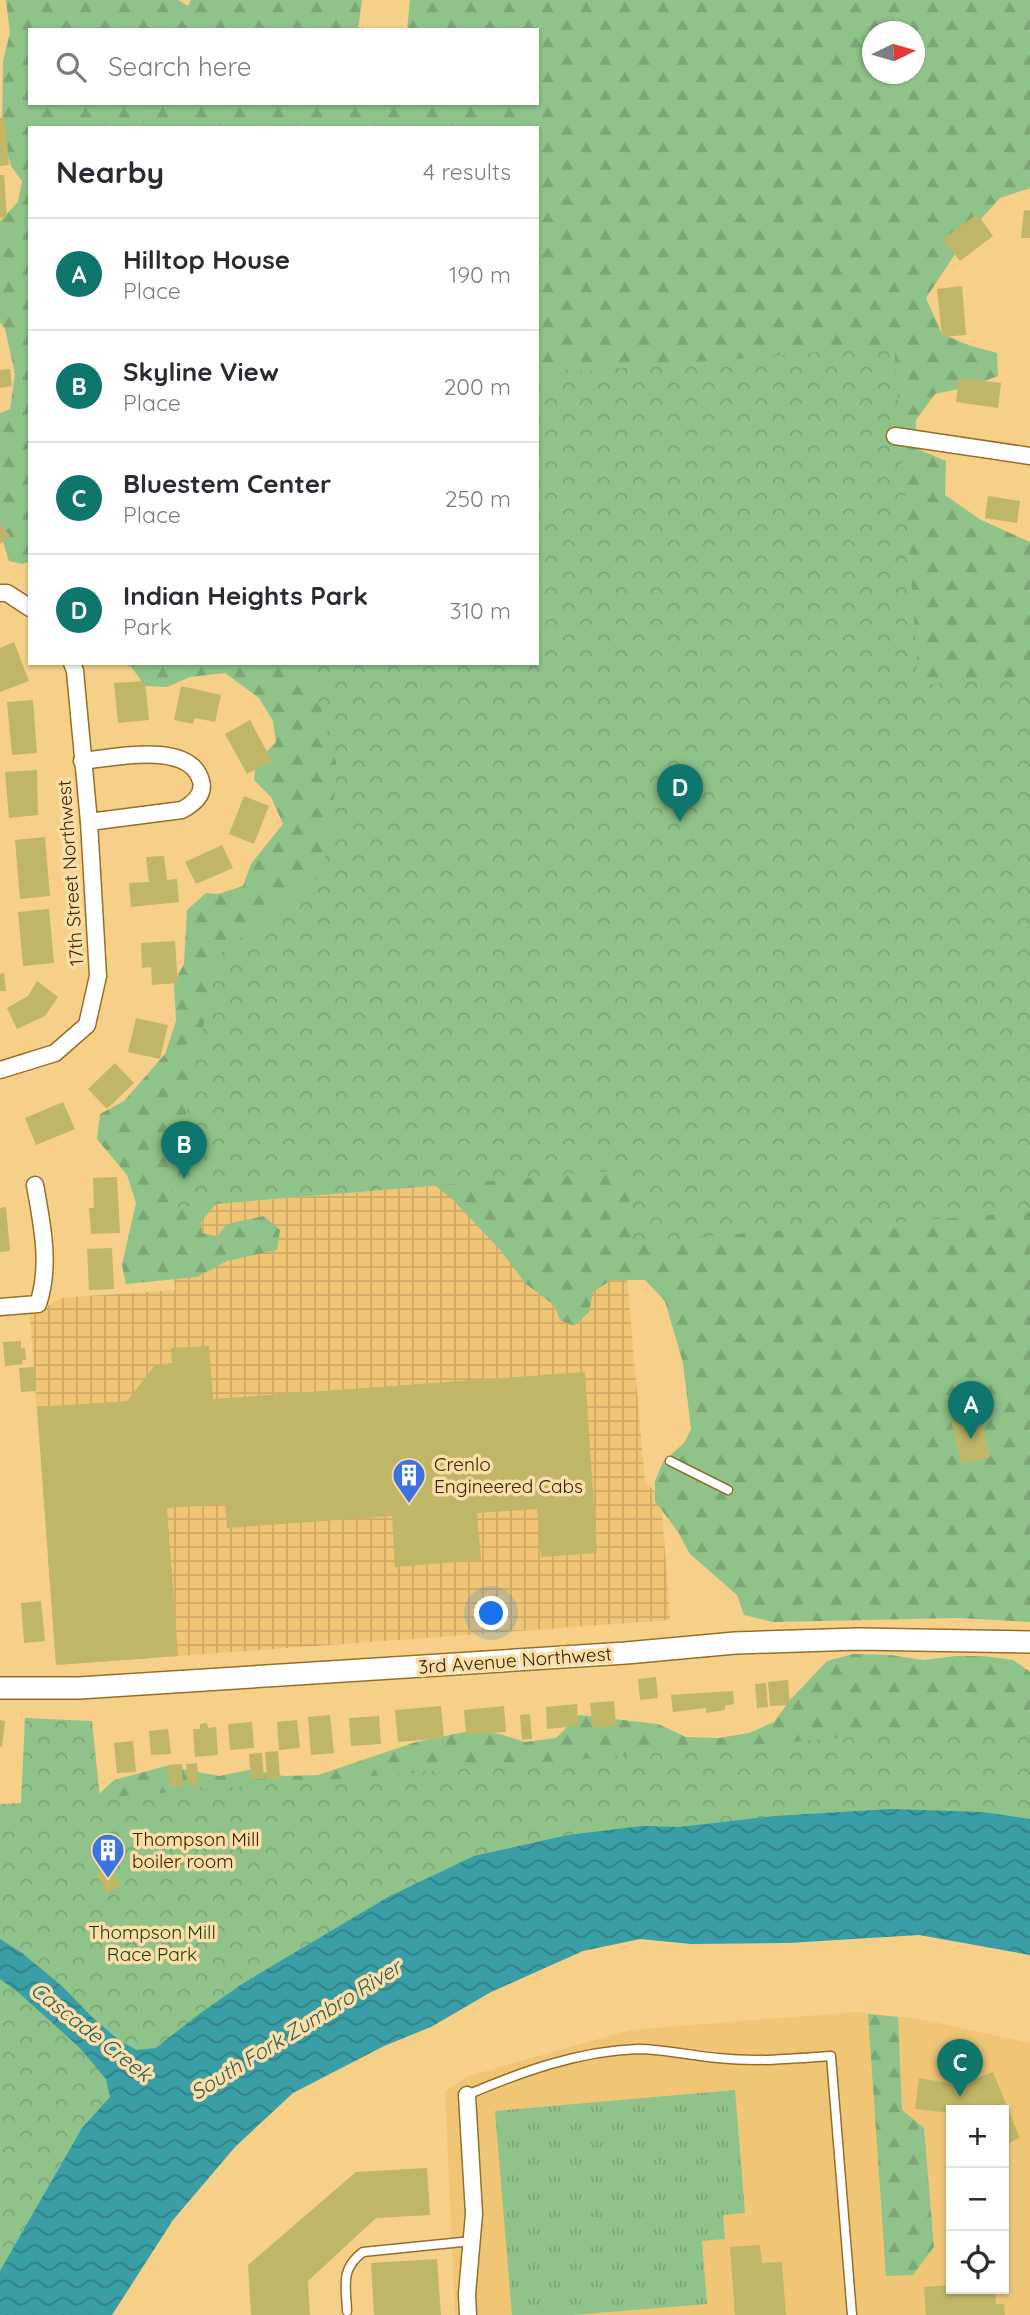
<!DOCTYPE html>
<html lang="en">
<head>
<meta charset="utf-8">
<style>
	body { margin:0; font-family:Quicksand,sans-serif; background:#f2f2f3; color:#2b2b33 }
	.controls { position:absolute; right:21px; bottom:21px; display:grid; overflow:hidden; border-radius:0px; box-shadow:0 2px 5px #0004 }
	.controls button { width:63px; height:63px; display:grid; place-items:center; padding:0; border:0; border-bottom:2px solid #e1e1e2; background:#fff; color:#2b2b33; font:35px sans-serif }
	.compass { position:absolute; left:862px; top:21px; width:63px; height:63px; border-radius:50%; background:#fff; box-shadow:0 2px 5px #0004; rotate:85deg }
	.you { position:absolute; left:492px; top:1614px; width:24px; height:24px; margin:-18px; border:5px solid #fff; border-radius:50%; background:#1a73e8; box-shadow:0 0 0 10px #1a73e833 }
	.badge { display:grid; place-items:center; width:46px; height:46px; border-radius:50%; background:#0f766e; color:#fff; font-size:23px; font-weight:700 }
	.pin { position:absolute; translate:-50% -58px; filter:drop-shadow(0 2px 4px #0008) }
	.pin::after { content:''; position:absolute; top:37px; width:24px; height:21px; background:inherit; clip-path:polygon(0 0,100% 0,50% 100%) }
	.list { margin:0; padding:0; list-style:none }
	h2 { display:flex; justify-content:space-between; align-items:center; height:91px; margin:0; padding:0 28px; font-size:30px }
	h2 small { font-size:23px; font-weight:400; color:#7c7c81 }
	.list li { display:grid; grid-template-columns:46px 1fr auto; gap:21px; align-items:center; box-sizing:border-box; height:112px; padding:0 28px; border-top:2px solid #e1e1e2 }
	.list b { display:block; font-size:26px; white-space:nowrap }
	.list p { margin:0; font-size:23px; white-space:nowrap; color:#7c7c81 }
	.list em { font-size:23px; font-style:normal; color:#7c7c81 }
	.icon { flex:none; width:38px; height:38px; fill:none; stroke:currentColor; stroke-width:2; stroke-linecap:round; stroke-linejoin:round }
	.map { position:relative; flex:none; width:1030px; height:2315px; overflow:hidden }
	.search { position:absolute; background:#fff; box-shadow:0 2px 5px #0004; left:28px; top:28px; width:511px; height:77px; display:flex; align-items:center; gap:18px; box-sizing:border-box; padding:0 24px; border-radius:0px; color:#7c7c81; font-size:26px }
	.panel { position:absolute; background:#fff; box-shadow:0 2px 5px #0004; left:28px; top:126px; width:511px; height:539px; border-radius:0px }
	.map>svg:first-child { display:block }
</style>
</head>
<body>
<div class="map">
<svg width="1030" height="2315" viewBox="0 0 1030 2315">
	<defs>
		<pattern id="industrial-grid" width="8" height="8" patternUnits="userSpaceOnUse" patternTransform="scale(1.75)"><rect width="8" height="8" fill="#f0c676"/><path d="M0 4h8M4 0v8" fill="none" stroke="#ceaa64"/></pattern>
		<pattern id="grass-tufts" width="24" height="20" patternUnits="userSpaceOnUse" patternTransform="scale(1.75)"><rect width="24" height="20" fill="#8fc389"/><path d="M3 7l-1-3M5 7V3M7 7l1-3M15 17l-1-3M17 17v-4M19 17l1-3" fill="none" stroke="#7ca775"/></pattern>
		<pattern id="forest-firs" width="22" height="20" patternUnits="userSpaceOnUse" patternTransform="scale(1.75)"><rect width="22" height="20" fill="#8fc389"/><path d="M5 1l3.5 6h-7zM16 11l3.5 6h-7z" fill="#7ca775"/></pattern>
		<pattern id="park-crowns" width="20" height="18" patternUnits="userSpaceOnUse" patternTransform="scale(1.75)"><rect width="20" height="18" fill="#8fc389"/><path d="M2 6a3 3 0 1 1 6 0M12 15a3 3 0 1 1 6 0" fill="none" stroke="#7ca775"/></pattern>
		<pattern id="water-waves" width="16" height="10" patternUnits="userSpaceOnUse" patternTransform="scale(1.75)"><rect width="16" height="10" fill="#399ea5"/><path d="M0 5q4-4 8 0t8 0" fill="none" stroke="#308084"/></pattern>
	</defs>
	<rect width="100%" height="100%" fill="#f6d088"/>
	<path fill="#f0c676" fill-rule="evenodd" d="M855,2012l65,7 110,24v272h-575l-10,-224 24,-15 161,-46zM951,2110h53v179h-53z"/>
	<path fill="url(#industrial-grid)" d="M626,1170v97l19,215 16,16 9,122 -614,45 -26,-348 31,-19 114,-8 -7,-82z"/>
	<path fill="url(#grass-tufts)" d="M735,2090l10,123 -22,2 2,24 -23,2 5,63 -134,11h-61l-17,-204z"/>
	<g fill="url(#forest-firs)" fill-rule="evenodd">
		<path d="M6,0h172l10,6 3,-6h171l-4,30h-328v73h507v-73h-130l3,-30h620v188l-30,10 -29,32 -45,68 16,36 29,12 26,7 1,23 -30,11 -33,7 -19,26 -1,28 31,13 -1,34 36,25 49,22v1080l-72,-4 -185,4 -29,-7 -7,-20 -47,-41 -12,-22 -23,-31v-20l8,-19 21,-19 7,-14 -8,-66 -18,-62 -20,-21h-34l-18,12 -4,20 -15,14 -14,-6 -6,-15 -28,-21 -25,-33 -49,-52 -24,-19 -197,6 -30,36 1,11 15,3 10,-12 37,-8 16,14 -3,20 -50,11 -30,16 -71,7 -4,-19 14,-62 -9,-28 -30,-36 3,-25 24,-13 41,-47 11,-33 -2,-39 10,-18 3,-54 19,-17 12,1 25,-8 8,-22 32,-40 -12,-27 -17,-17 2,-17 20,-21 -3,-21 -14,-23 -34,-25 -35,4 -23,10 -22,-1 -13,-18 -9,-5h414v-535h-507v433l-7,3 -14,-3 -9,-29v-119l10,-4 5,-35 -10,-45 -5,-7v-101l18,-19 4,-21 -11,-15 -9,-33 1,-72 7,-28zM872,32h42v42h-42z"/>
		<path d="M853,1654l37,1 33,5 33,-4h27l30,4 17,12v127l-945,8 29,-27 52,-14 53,10 30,-6 35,6 34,-1 98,-33 53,-11 31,3 25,8 31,-4 23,-23 79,9 28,13 33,1 30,-5 25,-11 16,-22 37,-39z"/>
		<path d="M868,2014l30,3 4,93 22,18 10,119 -21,28 -27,1z"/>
	</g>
	<g fill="url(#park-crowns)">
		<path d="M894,346l25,339 111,-9v536l-397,30 -7,-72 -458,38 49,-252 106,-82 15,-105 -22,-77 -19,-29h240v-288z"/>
		<path d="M25,1718l67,3 8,77 838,-68 92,6v146l-603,69 -427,364v-511l21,-1z"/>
	</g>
	<path fill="url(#water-waves)" d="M891,1809l91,3 48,7v136l-111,-20 -130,8 -98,1 -51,-5 -57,12 -92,41 -60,35 -47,19 -91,47 -58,54 -62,73 -61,95h-112v-44l82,-143 28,-31 -4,-18 -27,-32 -60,-54 -19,-14v-40l22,14 41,34 31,32 26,22 17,9 19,-2 42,-33 44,-31 146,-87 86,-41 94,-21 74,-9 37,1 96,-11z"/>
	<g fill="#bfb668">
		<path d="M5,117l4,48 -9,1v-48z"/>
		<path d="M0,175h4l3,42 -7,1z"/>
		<path d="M1024,210l6,1v27h-9z"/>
		<path d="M977,214l16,22 -33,25 -17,-22z"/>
		<path d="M962,286l4,49 -24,2 -5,-48z"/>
		<path d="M10,369l2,17 -12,2v-18z"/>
		<path d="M959,378l42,5 -3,25 -42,-6z"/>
		<path d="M988,496l32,5 -3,22 -32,-5z"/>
		<path d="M0,523l10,13 -10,8z"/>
		<path d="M14,642l15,39 -29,11v-44z"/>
		<path d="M145,681l4,39 -31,3 -4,-40z"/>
		<path d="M181,686l40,9 -6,27 -20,-4 -2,6 -19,-4z"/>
		<path d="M33,700l4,53 -25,2 -5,-53z"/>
		<path d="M250,720l22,41 -25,13 -22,-40z"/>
		<path d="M37,770l1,45 -29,3 -4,-46z"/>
		<path d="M244,796l25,10 -15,38 -25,-10z"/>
		<path d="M45,837l5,59 -30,3 -5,-59z"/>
		<path d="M222,845l11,23 -37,16 -11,-22z"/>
		<path d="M164,856l3,24 10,-1 2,23 -48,5 -2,-24 20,-1 -3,-25z"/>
		<path d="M49,909l5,54 -31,3 -5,-54z"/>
		<path d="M175,941l3,42 -26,2 -1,-18 -9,1 -1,-25z"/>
		<path d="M4,973l2,18h-6v-17z"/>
		<path d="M37,981l21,16 -13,19 -28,13 -10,-21 21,-12z"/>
		<path d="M136,1018l32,7 -8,34 -32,-7z"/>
		<path d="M115,1063l19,20 -27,26 -19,-20z"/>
		<path d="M63,1102l12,27 -39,16 -11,-27z"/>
		<path d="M117,1177l3,56 -29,1 -2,-26h5l-1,-30z"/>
		<path d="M6,1207l4,44 -10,1v-44z"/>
		<path d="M112,1248l2,41 -25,1 -2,-41z"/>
		<path d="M21,1341v7h4l1,12h-4l1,4 -18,2 -2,-24z"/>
		<path d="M209,1346l4,53 372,-27 12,181 -56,4 -4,-48 -60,4 4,47 -86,7 -3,-51 -165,12 -2,-24 -58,4 11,148 -122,9 -19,-258 90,-6 28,-36 17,-2 -1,-15z"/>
		<path d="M34,1367l2,24 -15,1 -2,-24z"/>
		<path d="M979,1414l11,43 -28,7 -11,-43z"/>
		<path d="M41,1601l4,40 -21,2 -3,-40z"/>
		<path d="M656,1677l2,21 -18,2 -2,-21z"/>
		<path d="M788,1680l2,25 -20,1 -2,-24z"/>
		<path d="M766,1683l2,24 -11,1 -2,-24z"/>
		<path d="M733,1691l1,13 -9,2v4l-19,3v-5l-33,4 -2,-17z"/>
		<path d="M614,1701l2,25 -23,2 -3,-25z"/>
		<path d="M577,1704l1,22 -31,3 -1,-22z"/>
		<path d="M441,1706l3,32 -46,4 -3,-32z"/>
		<path d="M504,1706l2,26 -40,3 -2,-25z"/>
		<path d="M530,1714l2,25 -10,1 -2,-25z"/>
		<path d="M330,1715l4,38 -23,2 -3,-38z"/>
		<path d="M379,1716l2,28 -30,2 -2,-28z"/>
		<path d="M0,1720l5,1 -3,26h-2z"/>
		<path d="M297,1720l3,28 -21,2 -2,-28z"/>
		<path d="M252,1722l2,26 -24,2 -2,-26z"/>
		<path d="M207,1723l1,5 8,-1 2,28 -23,2 -2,-28h7v-5z"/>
		<path d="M168,1729l3,25 -20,1 -2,-24z"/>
		<path d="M133,1741l3,31 -19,1 -3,-30z"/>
		<path d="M278,1751l2,27 -13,1 -2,-27z"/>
		<path d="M262,1753l2,26 -13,1 -2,-26z"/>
		<path d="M197,1763l2,21 -11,1 -2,-21z"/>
		<path d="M182,1764l1,22 -13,1 -2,-22z"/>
		<path d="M109,1866l12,20 -15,8 -10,-20z"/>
		<path d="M993,2072l27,66 -16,7v-35h-53v3l-36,-4 4,-31 41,7z"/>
		<path d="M427,2168l3,47 -54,3 -68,63 2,34h-59l-3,-50 108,-93z"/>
		<path d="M760,2245l2,18 20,-1 4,53h-51l-5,-68z"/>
		<path d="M437,2259l4,56h-67l-3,-52z"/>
		<path d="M951,2285v4h44l1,15h8l1,11h-79l-2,-28z"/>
	</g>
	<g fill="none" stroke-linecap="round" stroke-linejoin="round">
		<defs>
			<g id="service">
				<path d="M670,1461l58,29"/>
				<path d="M467,2095c54,-23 111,-44 171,-46 26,0 54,7 80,9 38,4 75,1 113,-2l21,259"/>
				<path d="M347,2311c-1,-25 -7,-42 16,-59l109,-11"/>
			</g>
			<g id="minor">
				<path d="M895,436l135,20"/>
				<path d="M0,593h7l23,15"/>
				<path d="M82,761c31,-3 108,-21 119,20 4,14 -8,23 -19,29l-93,12"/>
				<path d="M0,1070l55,-17 32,-28 11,-49 -9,-154 -14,-151 -3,-8"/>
				<path d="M0,1307l38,-3c13,-38 4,-80 -3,-119"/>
				<path d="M467,2095l7,119 -7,80 1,21"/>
			</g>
			<path id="secondary" d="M0,1688h79l547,-35 109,-10 123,-4 172,3"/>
		</defs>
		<use href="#service" stroke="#957127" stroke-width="11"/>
		<use href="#minor" stroke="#957127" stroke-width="19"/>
		<use href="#secondary" stroke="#957127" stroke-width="24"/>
		<use href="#service" stroke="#fff" stroke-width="8"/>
		<use href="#minor" stroke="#fff" stroke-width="16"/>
		<use href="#secondary" stroke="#fff" stroke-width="21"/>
	</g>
	<defs>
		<symbol id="building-pin" viewBox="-11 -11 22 30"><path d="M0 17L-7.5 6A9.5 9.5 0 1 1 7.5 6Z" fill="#3c73e3" stroke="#fddea6"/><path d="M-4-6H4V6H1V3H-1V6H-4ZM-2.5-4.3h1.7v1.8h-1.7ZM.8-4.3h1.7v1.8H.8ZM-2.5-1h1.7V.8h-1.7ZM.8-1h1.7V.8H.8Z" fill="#fff"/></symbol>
	</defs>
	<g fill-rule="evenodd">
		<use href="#building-pin" x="390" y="1456" width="38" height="52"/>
		<use href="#building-pin" x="89" y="1831" width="38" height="52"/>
	</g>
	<g text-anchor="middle" stroke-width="7" stroke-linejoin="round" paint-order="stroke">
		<g font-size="19" fill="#302203" stroke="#fddea6">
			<text transform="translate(70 873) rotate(-94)" y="7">17th Street Northwest</text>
			<text transform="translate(515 1660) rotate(-4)" y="7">3rd Avenue Northwest</text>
		</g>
		<g font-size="19" fill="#302203" stroke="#fddea6" text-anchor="start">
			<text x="434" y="1471">Crenlo<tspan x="434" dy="22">Engineered Cabs</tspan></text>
			<text x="132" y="1846">Thompson Mill<tspan x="132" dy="22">boiler room</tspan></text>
		</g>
		<g font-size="19" fill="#113c0f" stroke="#fddea6">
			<text x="152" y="1939">Thompson Mill<tspan x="152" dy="22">Race Park</tspan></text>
		</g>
		<g font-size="21" font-style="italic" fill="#255d61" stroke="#fddea6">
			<text transform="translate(296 2030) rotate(-32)" y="7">South Fork Zumbro River</text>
			<text transform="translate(91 2032) rotate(38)" y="7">Cascade Creek</text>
		</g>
	</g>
</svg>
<div class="controls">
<button>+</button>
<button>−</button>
<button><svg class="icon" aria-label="locate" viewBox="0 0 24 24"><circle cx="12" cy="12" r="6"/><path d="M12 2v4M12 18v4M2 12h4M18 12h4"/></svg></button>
</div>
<svg class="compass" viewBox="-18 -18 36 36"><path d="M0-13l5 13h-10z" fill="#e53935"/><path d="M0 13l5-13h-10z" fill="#7c7c81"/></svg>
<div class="you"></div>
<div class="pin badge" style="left:971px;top:1439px">A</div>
<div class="pin badge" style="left:184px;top:1179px">B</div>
<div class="pin badge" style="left:960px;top:2097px">C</div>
<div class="pin badge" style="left:680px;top:822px">D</div>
<div class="search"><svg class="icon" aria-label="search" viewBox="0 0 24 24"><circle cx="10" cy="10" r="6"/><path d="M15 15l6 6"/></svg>Search here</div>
<section class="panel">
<h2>Nearby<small>4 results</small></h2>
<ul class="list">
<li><span class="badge">A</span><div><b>Hilltop House</b><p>Place</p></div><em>190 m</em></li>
<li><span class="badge">B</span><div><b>Skyline View</b><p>Place</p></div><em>200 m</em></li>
<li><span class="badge">C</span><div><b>Bluestem Center</b><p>Place</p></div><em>250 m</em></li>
<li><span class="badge">D</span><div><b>Indian Heights Park</b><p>Park</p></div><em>310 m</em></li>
</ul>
</section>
</div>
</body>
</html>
